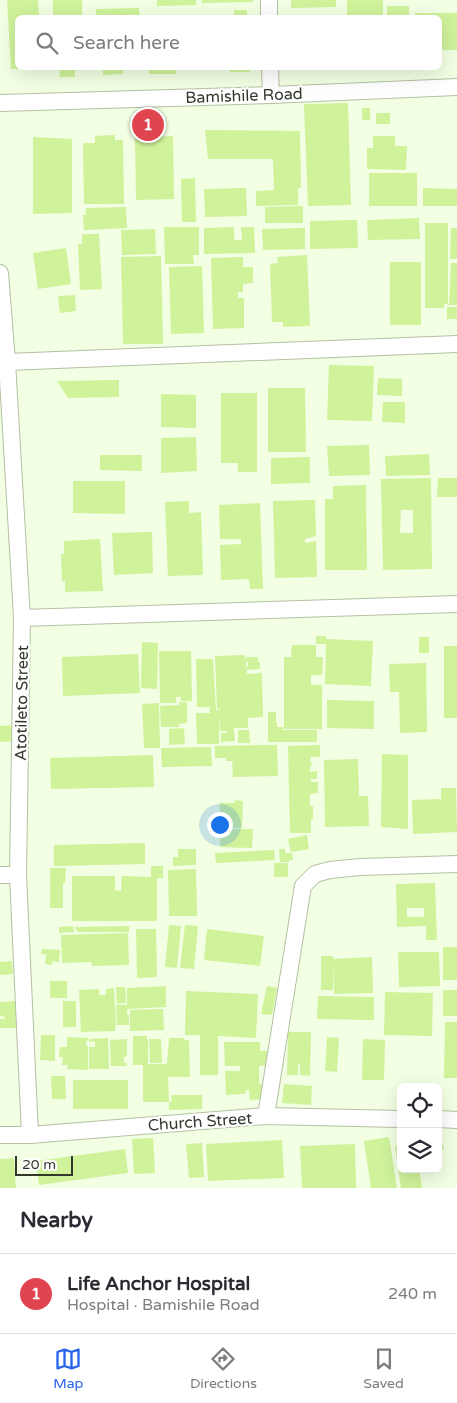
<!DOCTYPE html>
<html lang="en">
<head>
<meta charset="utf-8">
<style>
	body { margin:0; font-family:"Varela Round",sans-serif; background:#f2f2f3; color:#2b2b33 }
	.controls { position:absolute; right:15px; bottom:15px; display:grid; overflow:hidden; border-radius:8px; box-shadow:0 5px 20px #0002 }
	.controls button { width:45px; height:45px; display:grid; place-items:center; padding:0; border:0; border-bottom:1px solid #e1e1e2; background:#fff; color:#2b2b33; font:25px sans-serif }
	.scale { position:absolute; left:15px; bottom:12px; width:58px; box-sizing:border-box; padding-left:5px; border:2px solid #33382d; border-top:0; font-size:14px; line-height:18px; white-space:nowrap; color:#33382d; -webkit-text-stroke:4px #fff; paint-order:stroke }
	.you { position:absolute; left:219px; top:824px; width:18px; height:18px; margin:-12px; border:4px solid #fff; border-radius:50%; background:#1a73e8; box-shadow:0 0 0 8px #1a73e833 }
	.badge { display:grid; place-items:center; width:32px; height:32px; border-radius:50%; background:#2563eb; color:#fff; font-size:16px; font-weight:700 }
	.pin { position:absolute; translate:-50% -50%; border:2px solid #fff; box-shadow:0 1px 5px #0006 }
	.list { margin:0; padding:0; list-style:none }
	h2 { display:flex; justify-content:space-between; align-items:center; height:65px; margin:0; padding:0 20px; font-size:21px }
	h2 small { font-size:16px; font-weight:400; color:#7c7c81 }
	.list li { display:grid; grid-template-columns:32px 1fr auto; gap:15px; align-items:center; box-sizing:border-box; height:80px; padding:0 20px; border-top:1px solid #e1e1e2 }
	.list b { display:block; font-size:19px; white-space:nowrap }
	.list p { margin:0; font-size:16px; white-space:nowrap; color:#7c7c81 }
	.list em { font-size:16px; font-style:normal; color:#7c7c81 }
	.icon { flex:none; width:28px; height:28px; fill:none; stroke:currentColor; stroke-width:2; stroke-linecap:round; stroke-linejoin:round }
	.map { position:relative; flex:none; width:457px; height:1188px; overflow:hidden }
	.search { position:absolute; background:#fff; box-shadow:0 5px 20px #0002; left:15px; right:15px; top:15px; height:55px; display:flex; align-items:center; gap:12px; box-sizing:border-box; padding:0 18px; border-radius:8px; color:#7c7c81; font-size:19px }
	.sheet { height:145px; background:#fff }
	nav { display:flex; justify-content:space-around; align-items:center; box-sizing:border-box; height:70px; border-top:1px solid #e1e1e2; background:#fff; font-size:14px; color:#7c7c81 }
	nav a { display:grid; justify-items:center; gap:2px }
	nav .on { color:#2563eb }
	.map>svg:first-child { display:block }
</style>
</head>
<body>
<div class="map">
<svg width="457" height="1188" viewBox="0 0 457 1188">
	<rect width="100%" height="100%" fill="#f2ffe2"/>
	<g fill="#cff29b" fill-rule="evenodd">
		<path d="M7,0h31l1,18h-21v51h-7z"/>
		<rect x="53" y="0" width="29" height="18"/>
		<path d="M157,0h39v5l-39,1z"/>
		<path d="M202,0h51v2l-51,1z"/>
		<path d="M291,0h45v7l-45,1z"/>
		<rect x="347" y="0" width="36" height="18"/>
		<rect x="387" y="6" width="22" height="12"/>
		<path d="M139,8l1,10h-44v-9z"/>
		<rect x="234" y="10" width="13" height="8"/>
		<path d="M415,13h42v37h-17v-32h-26z"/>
		<path d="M59,68h16v9h-15z"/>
		<path d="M103,68h20v6l-20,1z"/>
		<rect x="149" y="68" width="27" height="6"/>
		<path d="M230,68h19l1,4h-20z"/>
		<path d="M348,103l3,102 -43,1 -4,-102z"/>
		<rect x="362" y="108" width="8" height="12"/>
		<rect x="376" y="113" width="14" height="11"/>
		<path d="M205,130l95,1 1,57h-3v17l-42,1v-15l18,-1 -1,-31h-65z"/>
		<path d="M115,135v5h8l1,64h-40l-1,-61h12v-7z"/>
		<path d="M173,136l1,63 -38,1 -1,-63z"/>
		<path d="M373,136h22v10h12l-1,24 -39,-1v-21h6z"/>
		<path d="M33,137l39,2v74l-39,1z"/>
		<rect x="369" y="173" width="48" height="33"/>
		<path d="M195,178l1,44h-14l-1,-43z"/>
		<path d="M246,188l1,28 -42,1 -1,-28z"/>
		<path d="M423,188l34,1v17h-34z"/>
		<path d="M303,206v17h-38v-16z"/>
		<path d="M126,207l1,21 -43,2 -1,-15h3v-7z"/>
		<path d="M419,218l1,21 -52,1 -1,-20z"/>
		<path d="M357,220l1,28 -48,1v-28z"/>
		<path d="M425,223h23v81h-4v4h-19z"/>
		<path d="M164,227h35v28h-6l1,9h-29z"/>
		<path d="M234,227v13h8l-1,-13h13l1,26 -51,1v-26z"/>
		<path d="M305,228v21l-42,1 -1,-21z"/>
		<path d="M451,228h6v31h-7z"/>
		<path d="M155,229l1,25 -34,1 -1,-25z"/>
		<path d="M82,234h17l3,55 -22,1 -2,-46h4z"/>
		<path d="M66,248l5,36 -33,5 -5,-36z"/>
		<path d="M307,255l3,71 -27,1v-5h-11l-2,-58 8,-1 -1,-6z"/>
		<path d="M161,256l2,88h-40l-2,-87z"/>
		<path d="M243,257v10h10v16l-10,1v8h-5v6h6v30l-31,1 -2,-71z"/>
		<rect x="390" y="262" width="31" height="63"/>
		<path d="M451,263h6v42h-8z"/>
		<path d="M202,266l2,67 -33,1 -2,-67z"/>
		<path d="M75,295l1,16 -16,2 -2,-17z"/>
		<rect x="447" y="307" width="10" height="12"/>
		<path d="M329,365l45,1 -2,55 -45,-1z"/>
		<path d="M378,378l24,1v17l-25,-1z"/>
		<path d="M119,380v17l-51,1 -11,-17z"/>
		<path d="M268,388h37l1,64h-38z"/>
		<path d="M221,393h36v79h-19v-9h-17z"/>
		<path d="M161,394l35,1v33l-35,-1z"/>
		<path d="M383,402h22v21l-23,-1z"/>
		<path d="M196,437l1,34 -36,2v-35z"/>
		<path d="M369,445l1,30 -41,1 -2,-30z"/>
		<path d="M429,454l1,21 -44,1 -1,-20z"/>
		<path d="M100,455h42v16l-42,-1z"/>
		<path d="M310,457v26l-39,1v-26z"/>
		<path d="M431,478l1,91 -49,1 -2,-91zM401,510h12v23h-13z"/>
		<path d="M438,478h19v19h-20z"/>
		<path d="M73,481h52v33l-52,-1z"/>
		<path d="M366,485l1,85h-42v-71h8v-13z"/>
		<path d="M315,500l1,36 -11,3v4l11,-2 1,36 -42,1 -2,-77z"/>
		<path d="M189,501v12l12,-1 2,63 -35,1 -3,-74z"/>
		<path d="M260,503l3,86h-13l-1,-10 -28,1 -1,-35 21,-1v-5h-21l-1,-34z"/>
		<path d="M152,532l1,41 -39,2 -2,-42z"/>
		<path d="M100,539l3,52 -38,1v-11h-3l-1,-27h3v-13z"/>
		<path d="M316,636h10v3l47,2 -2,45 -46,-2 1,-40h-10z"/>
		<rect x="419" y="637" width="10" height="16"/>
		<path d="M142,642l16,1 -1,46 -16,-1z"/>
		<path d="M292,645h24v12h7l-1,18h-11v10h11v44h-38v-72h7z"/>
		<rect x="444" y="646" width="13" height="72"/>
		<path d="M159,651h32l1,50h-11l-1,-8v4h-4v6h-16z"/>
		<path d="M138,654l2,39 -77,3 -1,-39z"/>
		<path d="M245,655l2,19 15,-1 1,44 -15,1v10h-14l1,13 -14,1v-9h6v-2h-7l-1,-17v30h-22l-1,-31h14v-6h-13l-1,-48h17l3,51h4l-1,-1h-2l-2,-53z"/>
		<path d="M246,657h12v5h2v7l-13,1v-4h1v-4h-2z"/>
		<path d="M426,663l1,69 -27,1 -1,-41h-9l-1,-28z"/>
		<path d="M327,700l47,1v28l-47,-1z"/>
		<path d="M179,702h8v21l-8,1v3h-18l-1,-21 19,-1z"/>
		<path d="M159,703l1,45h-16l-2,-44z"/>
		<path d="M268,712h8v11h1v4h6v3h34v12h-49z"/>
		<path d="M14,725l1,16 -15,1v-16z"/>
		<path d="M184,728l1,16 -16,1v-16z"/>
		<path d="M238,730h11l1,13h-12z"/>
		<path d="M277,745l1,31 -45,1 -1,-15 3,-1h-9v-3h-11v-12z"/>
		<path d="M320,745v12h-10l2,9h-2v6l7,-1v8h-6v3h7v11l-8,1v12h3v13h-2v14h-21l-2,-87z"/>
		<path d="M211,747l1,19 -50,1 -1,-19z"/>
		<path d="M382,754l26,1v74l-27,-2z"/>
		<path d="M153,755l1,32 -103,2 -1,-31z"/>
		<path d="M358,759l1,37h9l1,30 -44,1 -1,-67z"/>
		<path d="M441,788h15l1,44 -44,2 -1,-34 29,-1z"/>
		<path d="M235,800l8,1 -1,27 -23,-1 1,-24h15z"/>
		<path d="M221,829h32l-1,19 -32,-1z"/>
		<path d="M307,835l2,14 -18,3 -3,-13z"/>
		<path d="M145,843v21l-91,2v-21z"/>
		<path d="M178,849h18v16l-23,1v-9h5z"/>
		<path d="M279,849h6v4h7l1,7h-4v2h-9z"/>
		<path d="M274,850l1,10 -59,3 -1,-10z"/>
		<rect x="274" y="863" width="14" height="14"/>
		<path d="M151,866h12v12h-6v43h-85v-45h43v14l6,1 1,-15 29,1z"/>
		<path d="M50,868h16l-1,15h-2v25h-13z"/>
		<path d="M196,869l1,47h-28l-1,-46z"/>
		<path d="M435,883l2,57h-11v-14l-29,1 -1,-43zM407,908h17v9h-17z"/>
		<path d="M169,925l12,1 -4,42 -12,-1z"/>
		<path d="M185,925l13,1 -4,43 -14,-1z"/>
		<path d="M73,926l1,6 -15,1v-6z"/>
		<path d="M129,926v6h-51l-1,-2 -2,-1v-2z"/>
		<path d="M136,929h20l1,48 -20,1z"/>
		<path d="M207,929l57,7 -4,30 -56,-6z"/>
		<path d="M128,933l1,32 -37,1 -1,-4 -29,1 -1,-28z"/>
		<rect x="443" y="947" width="14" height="33"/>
		<path d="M42,949l18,1 -1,12 -7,-1v4l-7,-1 1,-10h-5z"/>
		<path d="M398,952h41l1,34 -41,1z"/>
		<rect x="321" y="956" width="12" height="34"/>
		<path d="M372,957l1,36 -39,1 -1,-35z"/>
		<path d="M12,961l1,13 -13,1v-13z"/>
		<rect x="50" y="981" width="17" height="17"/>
		<path d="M166,986v21l-39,2v6h2v10h-12l-1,-20h11v-17z"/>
		<path d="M267,986l10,2 -5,27 -11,-1z"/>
		<path d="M116,987h9l1,16 -9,1z"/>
		<path d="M114,988l2,38h-1v5l-34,1 -2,-42 20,-1 1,10v-4h6v-6z"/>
		<rect x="443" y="990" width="14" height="26"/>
		<path d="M186,991l72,3 -2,44 -38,-2v39h-18v-40h-15z"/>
		<path d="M385,992l48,1 -1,43 -48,-1z"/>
		<path d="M318,996l56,1v23l-57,-1z"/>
		<path d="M20,1001l-2,27h-18v-9h5v-2l-5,-1v-14z"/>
		<rect x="63" y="1001" width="13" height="26"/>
		<path d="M163,1009l1,21 -34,1v-21z"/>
		<path d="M445,1022h12v56h-13z"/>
		<path d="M288,1032h23l-1,44 -10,-1v-11h-2v11h-11z"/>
		<path d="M41,1035h14v26l-15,-1z"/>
		<path d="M133,1036h14v4h1v24h19l2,-26h15v2h5l1,37h-22l1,25h-26v-37h-10z"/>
		<path d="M67,1037l21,1v2h-1l-1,6h2v24l-21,-1 1,-4h-6l1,-8h-4l1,-10h7z"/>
		<path d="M327,1037l12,1 -2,34 -12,-1z"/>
		<path d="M108,1038l1,31h-20v-22h6v-6l-6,1v-3z"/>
		<path d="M127,1039v17l-3,1v6h3v3h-16l-1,-26z"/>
		<path d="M149,1039h12l1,24h-12z"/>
		<path d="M363,1039l22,1 -1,40h-22z"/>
		<path d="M224,1042h36v9h10l1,14 -12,1v18h4v15l-13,1 -1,-10h-3v3l-3,1 -17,1 -1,-24h15v-5h-15z"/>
		<path d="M51,1076h14l1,23h-14z"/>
		<rect x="73" y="1080" width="55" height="29"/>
		<path d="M284,1084l28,2 -1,19 -29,-2z"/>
		<path d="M171,1095h31v14l-33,1v-8h3z"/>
		<path d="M438,1129l6,20 -6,1z"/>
		<path d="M389,1137l8,51h-26l-7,-47z"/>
		<path d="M153,1138l2,35 -21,1 -2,-35z"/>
		<path d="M282,1140l2,38 -76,3 -2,-37z"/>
		<path d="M202,1143l2,34 -15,1 -3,-34z"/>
		<path d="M355,1144l1,44h-54l-2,-42z"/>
		<path d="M401,1145v24h18l3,19h-21l-6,-42z"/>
		<path d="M125,1149l3,24 -89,12 -3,-24z"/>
		<path d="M14,1158l2,30h-16v-29z"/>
	</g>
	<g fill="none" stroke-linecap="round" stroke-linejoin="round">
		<defs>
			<g id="minor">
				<path d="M269,0v18"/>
				<path d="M270,68l1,27"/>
				<path d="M0,103l271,-8 186,-8"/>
				<path d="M0,273l7,89 15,256 -4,257 12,260"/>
				<path d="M7,362l450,-18"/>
				<path d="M22,618l435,-14"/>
				<path d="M0,875h18"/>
				<path d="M266,1116l37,-230 12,-12 15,-4 30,-3 97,-3"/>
				<path d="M438,1119l19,1"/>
				<path d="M0,1135h30l236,-19 135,3"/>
			</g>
		</defs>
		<use href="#minor" stroke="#b4c0a4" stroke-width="18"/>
		<use href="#minor" stroke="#fff" stroke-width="16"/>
	</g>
	<g text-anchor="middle" stroke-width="4.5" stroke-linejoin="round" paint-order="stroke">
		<g font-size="16" fill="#33382d" stroke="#fff">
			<text transform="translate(244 95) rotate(-2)" y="6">Bamishile Road</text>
			<text transform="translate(21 703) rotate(-89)" y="6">Atotileto Street</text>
			<text transform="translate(200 1121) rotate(-4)" y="6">Church Street</text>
		</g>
	</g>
</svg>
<div class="controls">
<button><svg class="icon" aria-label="locate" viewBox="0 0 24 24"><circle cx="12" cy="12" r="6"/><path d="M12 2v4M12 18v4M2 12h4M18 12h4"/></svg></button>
<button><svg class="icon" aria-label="layers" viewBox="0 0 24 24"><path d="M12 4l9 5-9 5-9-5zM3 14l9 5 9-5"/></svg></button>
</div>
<div class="scale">20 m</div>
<div class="you"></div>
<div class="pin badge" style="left:148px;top:125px;background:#e0444e">1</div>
<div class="search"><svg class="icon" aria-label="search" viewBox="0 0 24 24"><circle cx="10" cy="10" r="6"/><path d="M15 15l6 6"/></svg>Search here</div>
</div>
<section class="sheet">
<h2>Nearby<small></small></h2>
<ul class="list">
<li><span class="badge" style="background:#e0444e">1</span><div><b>Life Anchor Hospital</b><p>Hospital · Bamishile Road</p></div><em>240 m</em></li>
</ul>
</section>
<nav>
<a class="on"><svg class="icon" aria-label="map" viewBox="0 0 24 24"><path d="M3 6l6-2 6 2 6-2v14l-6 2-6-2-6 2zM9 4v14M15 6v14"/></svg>Map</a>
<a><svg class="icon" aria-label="directions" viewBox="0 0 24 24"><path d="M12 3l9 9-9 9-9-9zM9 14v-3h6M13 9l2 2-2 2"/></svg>Directions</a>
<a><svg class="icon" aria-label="saved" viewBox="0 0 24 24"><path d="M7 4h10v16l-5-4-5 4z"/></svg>Saved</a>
</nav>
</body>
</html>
